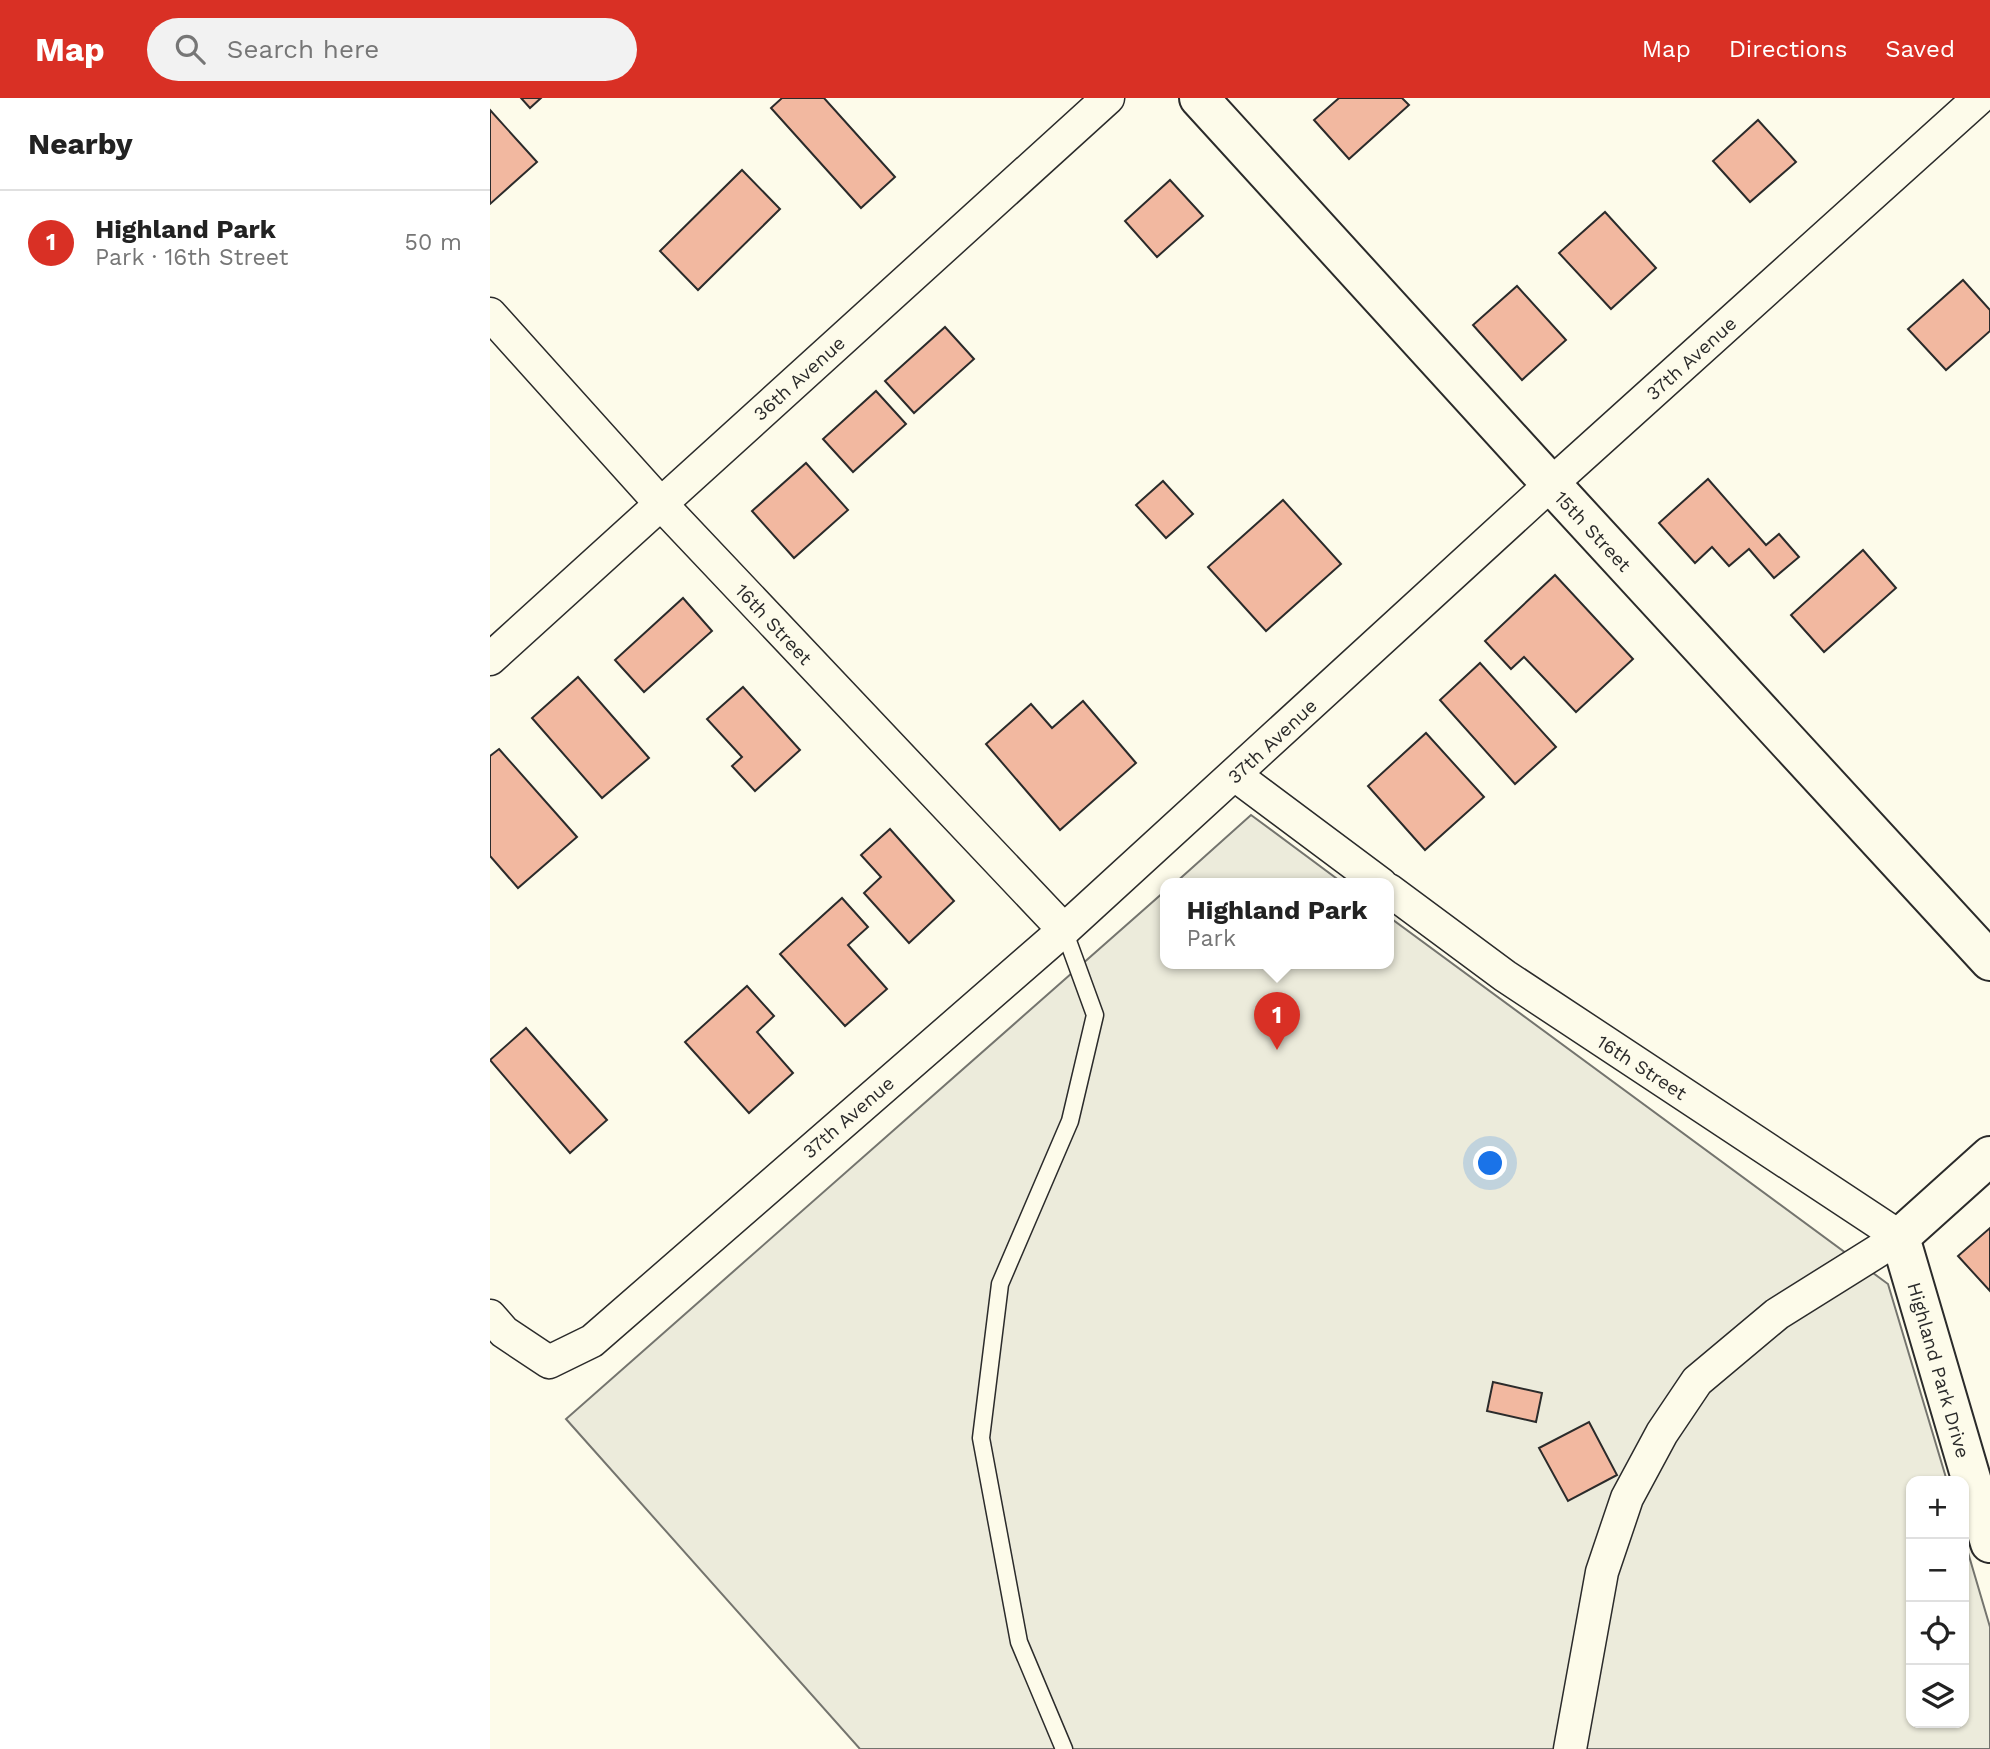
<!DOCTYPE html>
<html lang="en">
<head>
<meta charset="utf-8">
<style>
	body { margin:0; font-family:"Work Sans",sans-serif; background:#f2f2f2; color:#222 }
	.controls { position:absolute; right:21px; bottom:21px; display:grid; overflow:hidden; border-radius:14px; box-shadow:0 2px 5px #0004 }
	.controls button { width:63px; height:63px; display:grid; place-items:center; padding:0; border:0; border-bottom:2px solid #e0e0e0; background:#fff; color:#222; font:35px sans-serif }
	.you { position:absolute; left:1001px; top:1066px; width:24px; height:24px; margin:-18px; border:5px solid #fff; border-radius:50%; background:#1a73e8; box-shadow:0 0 0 10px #1a73e833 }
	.badge { display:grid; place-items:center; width:46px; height:46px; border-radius:50%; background:#d93025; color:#fff; font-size:23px; font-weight:700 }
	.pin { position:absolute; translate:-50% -58px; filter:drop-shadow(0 2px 4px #0008) }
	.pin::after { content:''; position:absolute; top:37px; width:24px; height:21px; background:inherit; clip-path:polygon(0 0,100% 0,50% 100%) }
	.popup { position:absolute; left:670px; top:780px; width:234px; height:91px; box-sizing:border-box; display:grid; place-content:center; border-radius:14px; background:#fff; filter:drop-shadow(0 2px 5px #0005); font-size:23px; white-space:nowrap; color:#767676 }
	.popup b { font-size:26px; color:#222 }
	.popup::after { content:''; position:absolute; left:50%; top:100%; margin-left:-14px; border:14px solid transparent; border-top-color:#fff }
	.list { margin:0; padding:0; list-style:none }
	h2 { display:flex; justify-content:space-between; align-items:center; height:91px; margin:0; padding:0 28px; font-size:30px }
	h2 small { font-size:23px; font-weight:400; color:#767676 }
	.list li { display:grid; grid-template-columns:46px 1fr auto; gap:21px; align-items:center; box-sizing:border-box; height:105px; padding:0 28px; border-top:2px solid #e0e0e0 }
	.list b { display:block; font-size:26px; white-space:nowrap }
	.list p { margin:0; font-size:23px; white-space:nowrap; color:#767676 }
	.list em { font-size:23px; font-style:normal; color:#767676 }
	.icon { flex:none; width:38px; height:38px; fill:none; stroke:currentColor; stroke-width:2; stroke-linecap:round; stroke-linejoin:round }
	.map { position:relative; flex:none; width:1500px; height:1651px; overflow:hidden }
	header { display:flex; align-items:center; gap:42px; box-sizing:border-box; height:98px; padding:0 35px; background:#d93025; color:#fff }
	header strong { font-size:33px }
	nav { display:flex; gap:38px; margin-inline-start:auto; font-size:24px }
	.search { width:490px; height:63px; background:#f2f2f2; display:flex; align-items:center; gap:18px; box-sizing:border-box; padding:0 24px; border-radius:38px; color:#767676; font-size:26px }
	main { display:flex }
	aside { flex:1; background:#fff }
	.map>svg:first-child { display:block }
</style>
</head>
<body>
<header>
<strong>Map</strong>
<div class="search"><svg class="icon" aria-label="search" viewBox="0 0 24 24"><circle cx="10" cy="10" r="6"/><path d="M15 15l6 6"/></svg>Search here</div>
<nav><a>Map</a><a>Directions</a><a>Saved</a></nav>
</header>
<main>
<aside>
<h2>Nearby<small></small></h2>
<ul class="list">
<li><span class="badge">1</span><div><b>Highland Park</b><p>Park · 16th Street</p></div><em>50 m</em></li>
</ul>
</aside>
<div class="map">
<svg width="1500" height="1651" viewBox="0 0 1500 1651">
	<rect width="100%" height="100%" fill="#fdfbea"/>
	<g fill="#ecebdb" stroke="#74746e" stroke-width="2">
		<path d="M761,717l93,69h-170z"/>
		<path d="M675,793v73h224v-47l499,367 59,197h-36v242h53v-184l26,88v122h-1130l-294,-330z"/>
	</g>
	<g fill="#f2b8a0" stroke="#2b2b2b" stroke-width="2">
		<path d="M31,0h20l-11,10z"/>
		<path d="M292,0h42l71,79 -34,31 -90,-100z"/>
		<path d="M849,0h63l7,7 -60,54 -35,-39z"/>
		<path d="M0,12l47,52 -47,42z"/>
		<path d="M1268,22l38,42 -46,40 -37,-41z"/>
		<path d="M252,72l38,39 -82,81 -38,-39z"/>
		<path d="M680,82l33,36 -46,41 -32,-36z"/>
		<path d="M1115,114l51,56 -45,41 -52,-56z"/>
		<path d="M1473,182l27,30v21l-44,39 -38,-41z"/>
		<path d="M1027,188l49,54 -44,40 -49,-55z"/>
		<path d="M455,229l29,32 -60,54 -29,-32z"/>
		<path d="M386,293l30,33 -53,48 -30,-33z"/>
		<path d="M316,365l42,47 -54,48 -42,-47z"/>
		<path d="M1218,381l58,66 13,-11 20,23 -25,21 -25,-29 -20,17 -17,-19 -17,16 -36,-40z"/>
		<path d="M673,383l30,33 -27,24 -30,-33z"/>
		<path d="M793,402l58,64 -75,67 -58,-64z"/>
		<path d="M1373,452l33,38 -72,64 -33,-37z"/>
		<path d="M1065,477l78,84 -57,53 -52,-55 -13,12 -26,-28z"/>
		<path d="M193,500l29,33 -68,61 -29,-32z"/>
		<path d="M990,565l76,84 -41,37 -75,-84z"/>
		<path d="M88,579l71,81 -47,40 -70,-80z"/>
		<path d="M253,589l57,63 -45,41 -23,-25 10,-9 -35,-38z"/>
		<path d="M593,603l53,62 -76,67 -74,-86 45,-40 21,24z"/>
		<path d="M936,635l58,64 -59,53 -57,-64z"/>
		<path d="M9,651l78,88 -59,51 -28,-32v-100z"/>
		<path d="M400,731l64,72 -45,42 -45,-50 17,-16 -20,-22z"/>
		<path d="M352,800l26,29 -20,18 39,44 -42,37 -65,-72z"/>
		<path d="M257,888l27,30 -17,16 36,41 -44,40 -64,-71z"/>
		<path d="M36,930l81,92 -37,33 -80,-93z"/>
		<path d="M1500,1130v63l-32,-35z"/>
		<path d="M1003,1284l49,11 -6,29 -49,-11z"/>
		<path d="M1099,1324l28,53 -49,26 -29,-53z"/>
	</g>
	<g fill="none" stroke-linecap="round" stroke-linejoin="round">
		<defs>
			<path id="lane" d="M574,832l31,85 -25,106 -70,163 -19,154 38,204 45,107"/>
			<g id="street">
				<path d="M0,216l171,190 403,426"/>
				<path d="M0,561l618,-561"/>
				<path d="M745,677l146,109"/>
				<path d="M899,792l116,86 395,261 -123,77 -80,67 -35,52 -35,65 -25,74 -32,177"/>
				<path d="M0,1218l14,16 45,30 43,-21 472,-411 487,-446 428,-386"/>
			</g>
			<g id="secondary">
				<path d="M709,0l352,386 439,477"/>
				<path d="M1500,1058l-90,81 90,306"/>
			</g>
		</defs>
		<use href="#lane" stroke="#2b2b2b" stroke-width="19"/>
		<use href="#street" stroke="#2b2b2b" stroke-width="35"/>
		<use href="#secondary" stroke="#2b2b2b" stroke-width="42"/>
		<use href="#lane" stroke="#fdfbea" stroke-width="16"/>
		<use href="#street" stroke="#fdfbea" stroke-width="32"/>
		<use href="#secondary" stroke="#fdfbea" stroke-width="38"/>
	</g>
	<g text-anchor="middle" stroke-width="5" stroke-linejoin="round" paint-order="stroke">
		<g font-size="19" fill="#2b2b2b" stroke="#fdfbea">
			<text transform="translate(1201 260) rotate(-42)" y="7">37th Avenue</text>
			<text transform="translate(309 280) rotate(-42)" y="7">36th Avenue</text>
			<text transform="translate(1103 433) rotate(47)" y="7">15th Street</text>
			<text transform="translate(284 526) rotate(47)" y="7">16th Street</text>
			<text transform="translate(782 643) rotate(-43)" y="7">37th Avenue</text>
			<text transform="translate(1152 969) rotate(33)" y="7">16th Street</text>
			<text transform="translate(358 1019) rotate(-41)" y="7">37th Avenue</text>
			<text transform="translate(1449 1272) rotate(74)" y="7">Highland Park Drive</text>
		</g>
	</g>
</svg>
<div class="controls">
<button>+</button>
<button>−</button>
<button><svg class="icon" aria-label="locate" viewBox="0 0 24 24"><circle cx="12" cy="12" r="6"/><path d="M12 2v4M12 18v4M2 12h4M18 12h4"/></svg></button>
<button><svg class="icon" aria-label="layers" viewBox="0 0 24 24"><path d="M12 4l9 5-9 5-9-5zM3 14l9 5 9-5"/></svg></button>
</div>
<div class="you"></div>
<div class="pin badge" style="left:787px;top:952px">1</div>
<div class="popup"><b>Highland Park</b>Park</div>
</div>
</main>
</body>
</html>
